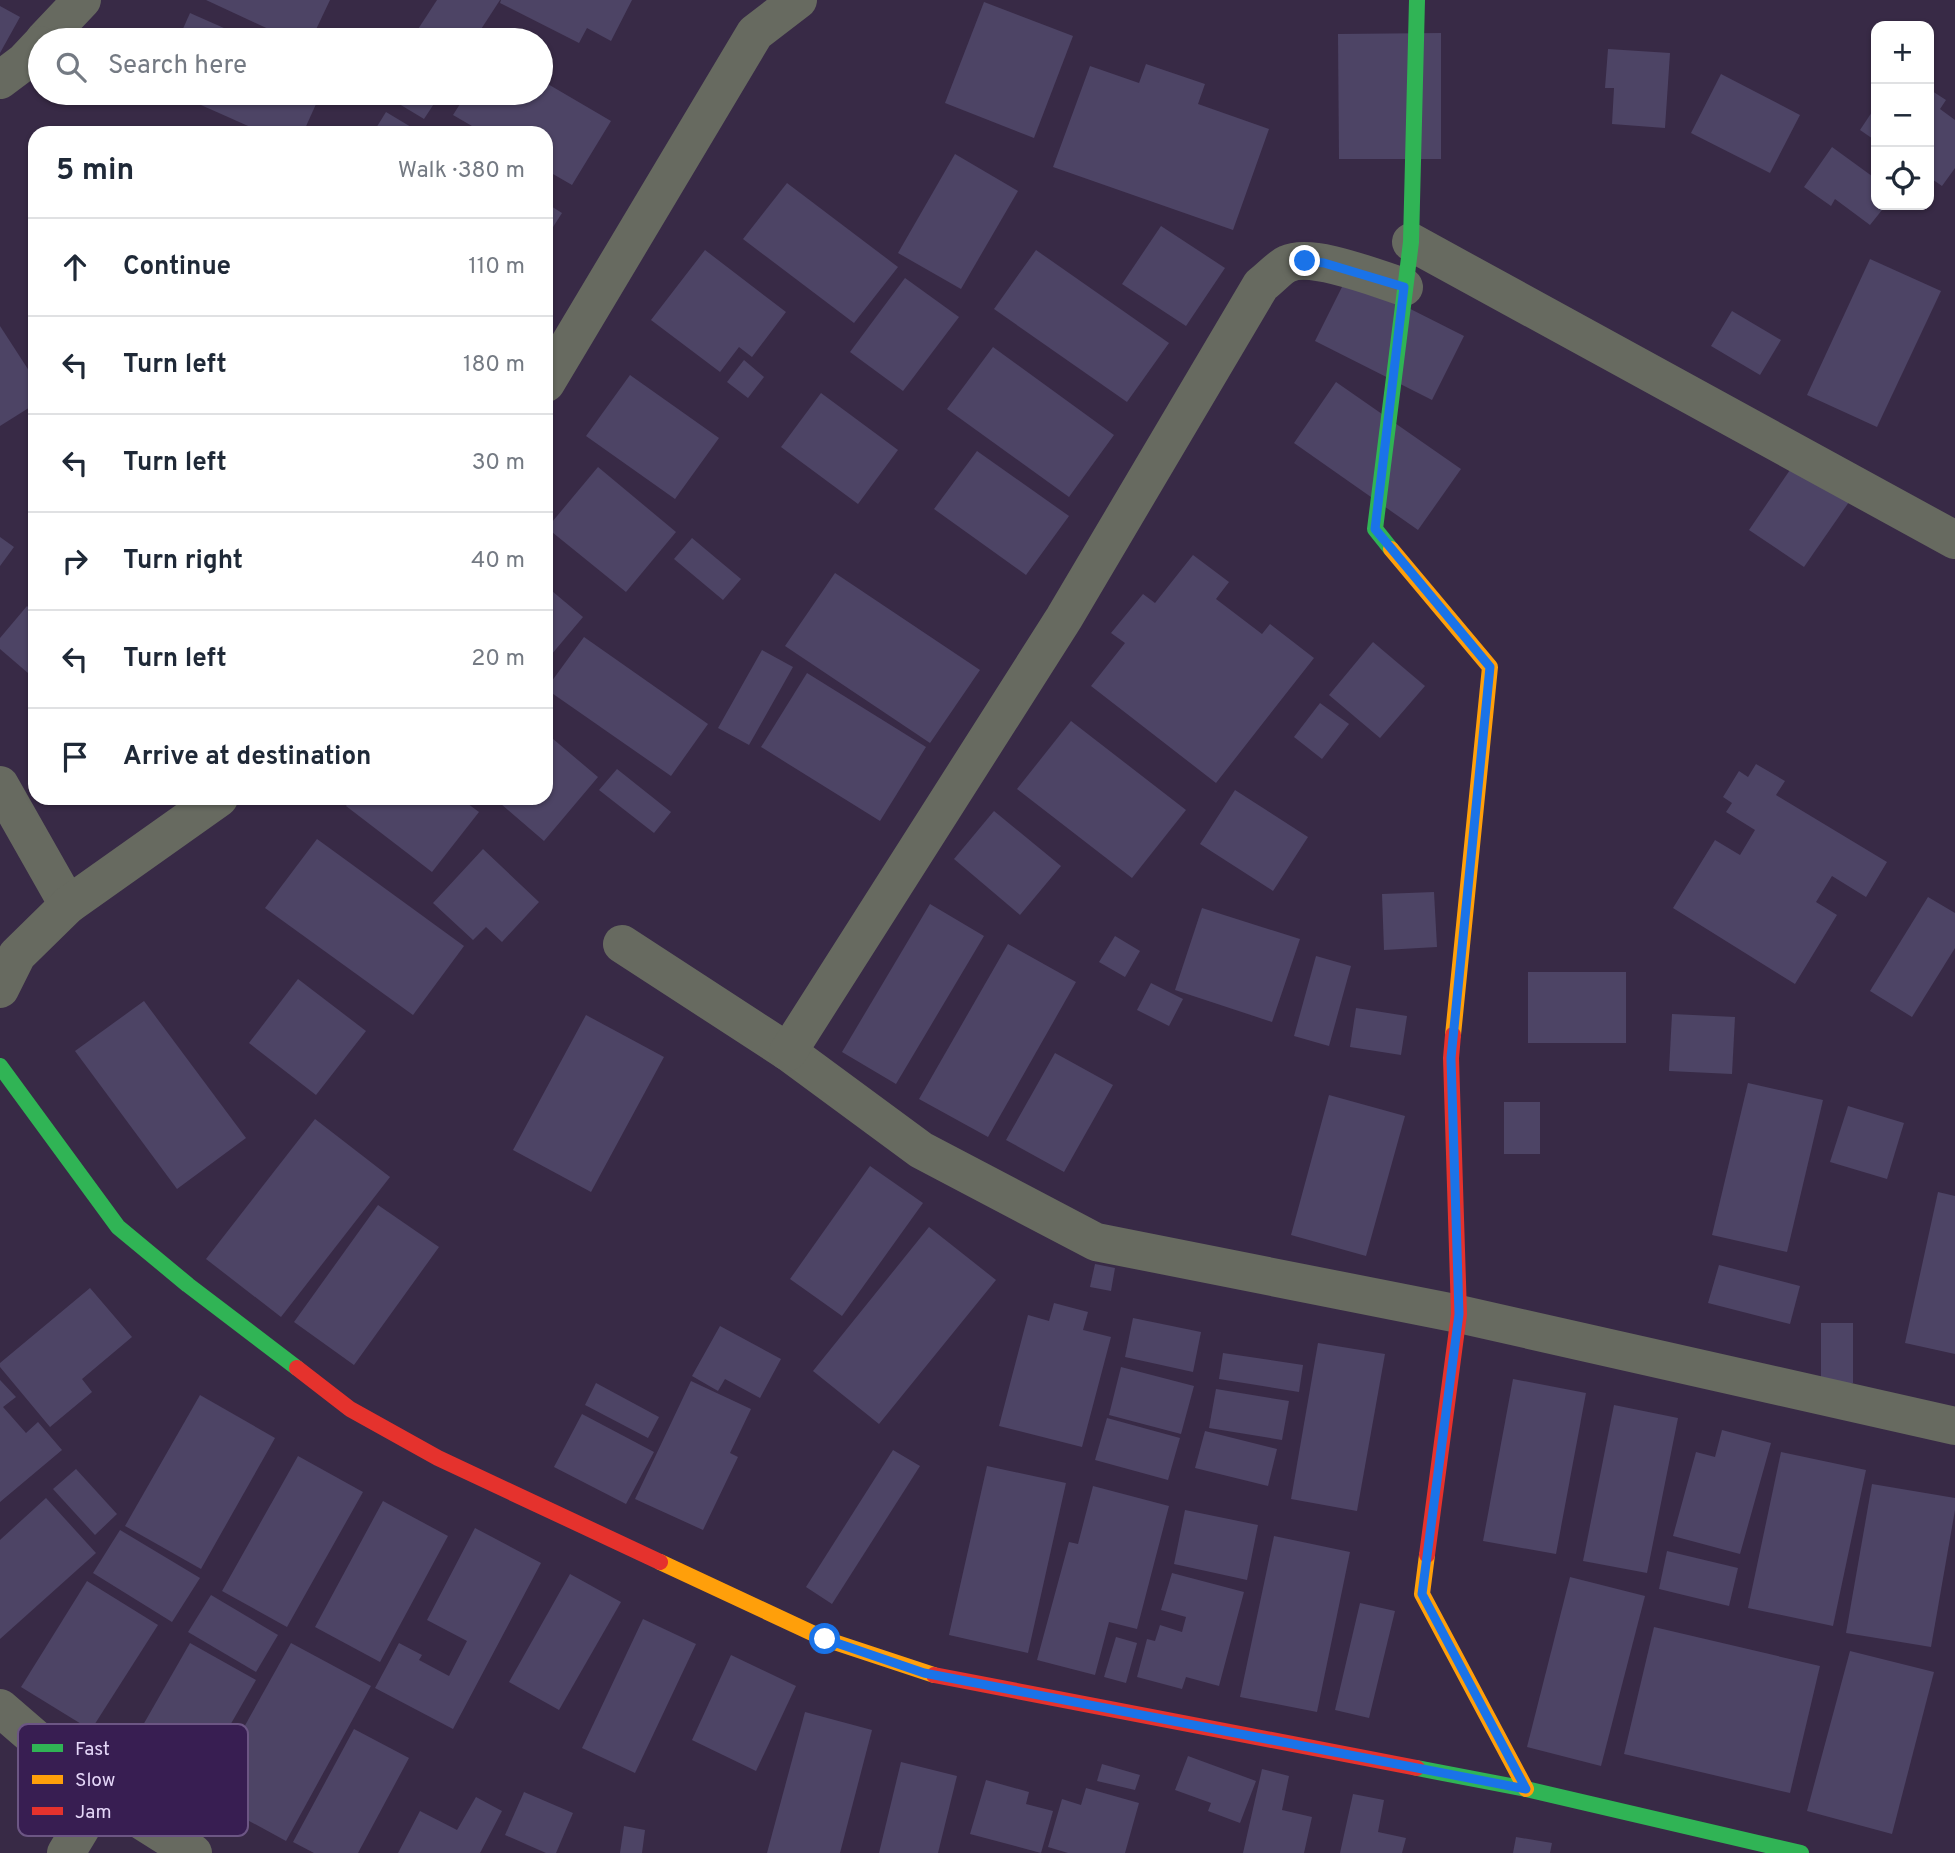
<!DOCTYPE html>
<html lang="en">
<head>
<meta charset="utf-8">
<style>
	body { margin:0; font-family:Overpass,sans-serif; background:#f2f2f3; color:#1f2937 }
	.controls { position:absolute; right:21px; top:21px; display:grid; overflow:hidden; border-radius:14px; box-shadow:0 2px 5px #0004 }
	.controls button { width:63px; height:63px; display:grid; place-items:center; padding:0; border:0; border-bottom:2px solid #e0e1e3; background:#fff; color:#1f2937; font:35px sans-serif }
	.stop { position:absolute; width:21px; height:21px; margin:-16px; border:5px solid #1a73e8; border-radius:50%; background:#fff }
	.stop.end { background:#1a73e8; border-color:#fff; box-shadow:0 2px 7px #0008 }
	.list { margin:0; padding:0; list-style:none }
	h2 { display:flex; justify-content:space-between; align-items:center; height:91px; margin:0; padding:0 28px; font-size:30px }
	h2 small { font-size:23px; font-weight:400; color:#747a83 }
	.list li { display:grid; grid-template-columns:46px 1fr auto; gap:21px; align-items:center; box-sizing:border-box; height:98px; padding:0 28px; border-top:2px solid #e0e1e3 }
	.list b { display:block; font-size:26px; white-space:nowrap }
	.list em { font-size:23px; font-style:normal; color:#747a83 }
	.icon { flex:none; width:38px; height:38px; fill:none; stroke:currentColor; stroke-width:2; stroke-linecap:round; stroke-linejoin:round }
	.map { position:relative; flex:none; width:1955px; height:1853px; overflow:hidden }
	.search { position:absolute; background:#fff; box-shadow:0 2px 5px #0004; left:28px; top:28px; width:525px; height:77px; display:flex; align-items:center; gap:18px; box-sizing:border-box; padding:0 24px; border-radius:38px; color:#747a83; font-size:26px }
	.panel { position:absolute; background:#fff; box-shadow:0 2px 5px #0004; left:28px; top:126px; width:525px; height:679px; border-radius:21px }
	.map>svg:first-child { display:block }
</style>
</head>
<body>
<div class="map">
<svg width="1955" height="1853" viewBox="0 0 1955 1853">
	<rect width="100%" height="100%" fill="#382a46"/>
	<g fill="#4d4465">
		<path d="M206,0h124l-19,40h-19z"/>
		<path d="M437,0h63l-26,40h-63z"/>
		<path d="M501,0h131l-21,41 -24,-13 -8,15 -79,-40z"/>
		<path d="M984,2l89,34 -39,102 -89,-35z"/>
		<path d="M0,6l20,11 -20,36z"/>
		<path d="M190,13l61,27h-73z"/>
		<path d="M1441,33v126h-102l-1,-125z"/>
		<path d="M1608,49l62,4 -5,75 -53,-4 2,-36h-9z"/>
		<path d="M1146,64l59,20 -7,20 71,25 -36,101 -180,-63 37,-101 49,17z"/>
		<path d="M1721,74l79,41 -30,58 -79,-40z"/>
		<path d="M541,80l70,41 -39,64 -26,-15v-37h-62l-31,-18 14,-22h74z"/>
		<path d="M1929,89l17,11 -6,9 15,11v48l-13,18 -13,-9z"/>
		<path d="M174,93h147l-18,40h-39z"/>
		<path d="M381,93h60l-17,26z"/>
		<path d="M1876,106v35l-16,-11z"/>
		<path d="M386,112l35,21h-48z"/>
		<path d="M1832,147l44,32v26h10l-16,20 -35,-26 -4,7 -27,-19z"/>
		<path d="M955,154l63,37 -57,98 -63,-36z"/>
		<path d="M787,183l111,84 -44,56 -111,-84z"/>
		<path d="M546,203l16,10 -16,25z"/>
		<path d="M1161,226l64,42 -39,58 -64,-42z"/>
		<path d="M705,250l81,62 -34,45 -13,-10 -19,25 -69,-52z"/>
		<path d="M1036,250l133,93 -42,59 -133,-93z"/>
		<path d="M1870,259l71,32 -64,136 -70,-32z"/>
		<path d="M1347,277l117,59 -32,64 -117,-59z"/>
		<path d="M905,278l54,39 -56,74 -53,-39z"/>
		<path d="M1732,311l49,29 -21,35 -49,-29z"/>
		<path d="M0,326l35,54v24l-35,22z"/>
		<path d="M993,347l121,88 -45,62 -122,-88z"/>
		<path d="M744,360l20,17 -16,21 -21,-16z"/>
		<path d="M630,375l89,63 -44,61 -89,-63z"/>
		<path d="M1336,382l125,87 -43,61 -124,-87z"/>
		<path d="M821,393l77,57 -40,54 -77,-57z"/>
		<path d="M977,451l92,65 -43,59 -92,-66z"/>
		<path d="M1794,464l55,38 -45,65 -55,-37z"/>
		<path d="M598,467l78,65 -50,60 -79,-64z"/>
		<path d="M0,537l14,10 -14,19z"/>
		<path d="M692,538l49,41 -18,21 -49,-41z"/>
		<path d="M1193,555l36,27 -13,17 46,35 8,-10 44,34 -98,125 -125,-97 34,-43 -14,-10 32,-39 12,9z"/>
		<path d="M835,573l145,97 -50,73 -145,-97z"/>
		<path d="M546,586l37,31 -37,44z"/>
		<path d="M27,606l8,8v65l-35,-30v-11z"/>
		<path d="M584,637l124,87 -37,52 -125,-87z"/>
		<path d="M1373,642l52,44 -45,52 -51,-43z"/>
		<path d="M762,650l31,17 -44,78 -31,-17z"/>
		<path d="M807,673l119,74 -46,74 -119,-74z"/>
		<path d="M1320,703l29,21 -27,35 -28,-22z"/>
		<path d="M1071,721l115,89 -54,68 -115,-89z"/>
		<path d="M546,733l52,44 -54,64 -50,-43h52z"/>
		<path d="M1756,764l29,17 -9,14 111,67 -21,35 -34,-21 -16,26 21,13 -42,69 -122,-76 42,-68 25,15 15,-25 -29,-18 6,-9 -9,-6 16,-26 9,6z"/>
		<path d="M617,769l54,43 -17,21 -55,-43z"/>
		<path d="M1235,790l73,47 -35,54 -73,-47z"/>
		<path d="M352,798h108l19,14 -47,60 -86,-66z"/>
		<path d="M994,811l67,55 -41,49 -66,-56z"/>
		<path d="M317,839l147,107 -51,69 -148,-107z"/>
		<path d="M483,849l56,53 -37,40 -16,-15 -13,13 -40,-37z"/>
		<path d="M1434,892l3,55 -53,3 -2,-56z"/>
		<path d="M1928,897l27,16v35l-43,69 -42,-26z"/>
		<path d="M930,904l54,32 -88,148 -54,-32z"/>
		<path d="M1202,908l98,31 -28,83 -97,-32z"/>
		<path d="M1115,936l25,15 -15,26 -26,-15z"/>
		<path d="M1008,944l68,38 -88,155 -69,-38z"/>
		<path d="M1316,956l35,10 -22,80 -35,-10z"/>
		<rect x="1528" y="972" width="98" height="71"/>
		<path d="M298,979l68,52 -50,64 -67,-52z"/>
		<path d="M1151,983l32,16 -14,27 -32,-16z"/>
		<path d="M144,1001l102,137 -69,51 -102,-138z"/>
		<path d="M1356,1008l51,8 -6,39 -51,-8z"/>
		<path d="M1672,1014l63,3 -3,57 -63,-3z"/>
		<path d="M586,1015l78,42 -73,135 -78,-42z"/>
		<path d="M1055,1053l58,32 -49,87 -58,-32z"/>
		<path d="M1748,1083l75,17 -36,152 -75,-17z"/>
		<path d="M1329,1095l76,21 -39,140 -75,-21z"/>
		<rect x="1504" y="1102" width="36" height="52"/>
		<path d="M1848,1106l56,17 -17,56 -57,-17z"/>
		<path d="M315,1119l75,58 -109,140 -75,-58z"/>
		<path d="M870,1166l53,37 -81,113 -52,-37z"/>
		<path d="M1938,1192l17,4v158l-50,-11z"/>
		<path d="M378,1205l61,42 -85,118 -60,-43z"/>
		<path d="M929,1227l67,53 -117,144 -66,-53z"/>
		<path d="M1095,1264l20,4 -4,23 -21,-4z"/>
		<path d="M1719,1265l81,21 -10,38 -82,-21z"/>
		<path d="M90,1288l42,49 -50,42 10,13 -42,35 -50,-60v-4z"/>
		<path d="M1054,1303l34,9 -5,18 28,7 -29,110 -83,-21 29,-111 21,6z"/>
		<path d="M1133,1318l68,14 -8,40 -68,-15z"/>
		<rect x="1821" y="1323" width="32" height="60"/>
		<path d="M720,1326l61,33 -21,39 -35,-19 -7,12 -26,-15z"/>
		<path d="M1318,1343l67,11 -28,157 -66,-12z"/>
		<path d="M1223,1353l80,12 -4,27 -80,-13z"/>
		<path d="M1121,1367l73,19 -13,48 -72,-19z"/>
		<path d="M1513,1379l73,14 -30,161 -73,-13z"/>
		<path d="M0,1380l16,17 -13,10 23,26 12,-11 24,28 -62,52z"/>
		<path d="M691,1381l60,28 -21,44 8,4 -35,73 -68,-31z"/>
		<path d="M596,1383l63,34 -11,21 -63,-33z"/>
		<path d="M1216,1389l73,12 -7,39 -73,-12z"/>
		<path d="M200,1395l75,43 -74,131 -76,-43z"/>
		<path d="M1614,1405l64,13 -31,155 -64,-12z"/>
		<path d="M582,1414l72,38 -28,52 -72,-37z"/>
		<path d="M1107,1418l73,20 -12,42 -73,-20z"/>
		<path d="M1722,1430l49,13 -31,111 -67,-18 23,-84 19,5z"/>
		<path d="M1205,1431l72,18 -9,37 -73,-18z"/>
		<path d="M893,1450l27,16 -88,138 -26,-17z"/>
		<path d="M1781,1452l85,18 -33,156 -85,-18z"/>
		<path d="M298,1456l65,36 -76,135 -65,-36z"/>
		<path d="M987,1466l79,17 -38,170 -79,-18z"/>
		<path d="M76,1469l41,45 -22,21 -42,-46z"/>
		<path d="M1872,1484l83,14v12l-24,137 -85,-14z"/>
		<path d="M1093,1486l76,20 -32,123 -28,-7 -14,53 -58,-15 32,-118 9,2z"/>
		<path d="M46,1498l50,55 -96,86v-99z"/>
		<path d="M383,1501l65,35 -68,126 -65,-35z"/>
		<path d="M1185,1510l73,15 -11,55 -73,-16z"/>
		<path d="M475,1528l66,35 -88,166 -78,-41 24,-45 23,12 -3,5 30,16 18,-35 -40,-21z"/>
		<path d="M120,1530l80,48 -28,44 -79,-49z"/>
		<path d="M1274,1536l76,16 -33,160 -77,-15z"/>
		<path d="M1667,1551l71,17 -9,38 -70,-17z"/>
		<path d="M1172,1573l72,19 -25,94 -33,-9 -4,12 -45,-12 10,-38 8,2 5,-16 22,7 4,-15 -25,-7z"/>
		<path d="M570,1574l51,28 -62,108 -50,-28z"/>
		<path d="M1570,1577l75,19 -44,170 -74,-19z"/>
		<path d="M87,1581l71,44 -67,105 -70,-43z"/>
		<path d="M211,1595l67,40 -22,37 -68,-40z"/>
		<path d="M1360,1603l35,8 -26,107 -34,-8z"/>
		<path d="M643,1619l53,25 -61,129 -53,-25z"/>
		<path d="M1654,1627l166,39 -30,127 -166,-39z"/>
		<path d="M1116,1637l21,6 -11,40 -22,-6z"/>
		<path d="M190,1643l66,37 -63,110 -66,-37z"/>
		<path d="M291,1643l80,43 -85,155 -81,-44z"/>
		<path d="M1850,1651l84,21 -42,162 -85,-23z"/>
		<path d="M731,1655l65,31 -40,85 -64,-31z"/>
		<path d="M805,1712l67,18 -32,123h-73z"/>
		<path d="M354,1729l55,29 -51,95h-44l-21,-11z"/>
		<path d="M1188,1756l68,25 -16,42 -32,-12 3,-8 -36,-13z"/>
		<path d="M901,1762l56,14 -19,77h-59z"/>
		<path d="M1102,1764l38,11 -5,15 -38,-9z"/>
		<path d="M1262,1769l27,7 -7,34 30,7 -8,36h-61z"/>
		<path d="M986,1780l43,12 -3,12 27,7 -12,42 -71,-19z"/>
		<path d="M1086,1788l53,15 -14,50h-57l-20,-6 14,-48 19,6z"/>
		<path d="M524,1792l49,21 -17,40h-10l-41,-18z"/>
		<path d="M1353,1794l31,6 -6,32 28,6 -4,15h-62z"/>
		<path d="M476,1797l26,14 -22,42h-82l22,-42 37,19z"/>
		<path d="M624,1826l21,4 -3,23h-22z"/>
		<path d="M1516,1837l36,6 -2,10h-37z"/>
	</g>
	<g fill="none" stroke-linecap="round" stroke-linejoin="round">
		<g stroke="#676a60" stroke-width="38">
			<path d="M44,40l38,-40"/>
			<path d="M0,80l24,-18 16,-17"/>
			<path d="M1411,242l544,298"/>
			<path d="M546,383l209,-350 43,-33"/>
			<path d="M0,785l68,120"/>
			<path d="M622,944l166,108 133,98 175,92 363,72 496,112"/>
			<path d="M0,989l17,-34 51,-50 151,-107"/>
			<path d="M788,1052l276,-434 197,-333c7,-5 19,-18 26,-21 26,-12 90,15 117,23"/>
			<path d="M0,1708l101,87 92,58"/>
			<path d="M66,1853l35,-58"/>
		</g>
		<g stroke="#30b455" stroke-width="16">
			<path d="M1391,549l-16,-20 36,-287 6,-242"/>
			<path d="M0,1066l118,161 70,58 109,83"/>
			<path d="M1417,1768l109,21 275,64"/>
		</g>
		<g stroke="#ff9f0a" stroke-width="16">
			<path d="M1391,549l99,118 -37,368"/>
			<path d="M1427,1555l-5,39 104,195"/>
			<path d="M660,1562l165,77 109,36"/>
		</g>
		<g stroke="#e5322d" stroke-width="16">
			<path d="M297,1368l53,41 88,49 222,104"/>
			<path d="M1427,1555l32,-241 -8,-256 2,-23"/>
			<path d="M934,1675l483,93"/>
		</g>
	</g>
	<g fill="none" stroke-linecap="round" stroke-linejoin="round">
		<path stroke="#1a73e8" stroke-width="9" d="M825,1639l99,34 602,116 -104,-195 37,-280 -8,-256 39,-391 -115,-138 29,-242 -80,-24 -19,-2"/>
	</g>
	<rect x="18" y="1724" width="230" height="112" rx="10" fill="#381e52" stroke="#6c5684" stroke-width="2"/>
	<rect x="32" y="1744" width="31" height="8" fill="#30b455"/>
	<rect x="32" y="1775" width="31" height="9" fill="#ff9f0a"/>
	<rect x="32" y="1807" width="31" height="8" fill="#e5322d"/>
	<g font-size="19" fill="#e5d7f8">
		<text x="75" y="1755">Fast</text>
		<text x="75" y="1786">Slow</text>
		<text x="75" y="1818">Jam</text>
	</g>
</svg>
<div class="controls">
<button>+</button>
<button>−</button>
<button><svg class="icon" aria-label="locate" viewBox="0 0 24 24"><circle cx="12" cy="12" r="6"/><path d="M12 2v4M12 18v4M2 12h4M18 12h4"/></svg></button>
</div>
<div class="stop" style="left:825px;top:1639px"></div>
<div class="stop end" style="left:1305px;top:261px"></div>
<div class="search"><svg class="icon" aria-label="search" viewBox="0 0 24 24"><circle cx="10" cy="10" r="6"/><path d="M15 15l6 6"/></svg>Search here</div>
<section class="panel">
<h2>5 min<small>Walk · 380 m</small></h2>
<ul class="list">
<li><svg class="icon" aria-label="ahead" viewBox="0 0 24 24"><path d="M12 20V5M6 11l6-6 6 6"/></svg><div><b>Continue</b></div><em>110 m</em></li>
<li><svg class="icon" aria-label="left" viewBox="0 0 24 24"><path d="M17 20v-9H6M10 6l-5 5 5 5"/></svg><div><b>Turn left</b></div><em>180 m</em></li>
<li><svg class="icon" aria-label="left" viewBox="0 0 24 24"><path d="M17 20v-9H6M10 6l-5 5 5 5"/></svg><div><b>Turn left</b></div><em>30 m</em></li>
<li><svg class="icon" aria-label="right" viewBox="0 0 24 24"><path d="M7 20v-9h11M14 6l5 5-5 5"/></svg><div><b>Turn right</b></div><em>40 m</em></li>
<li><svg class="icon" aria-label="left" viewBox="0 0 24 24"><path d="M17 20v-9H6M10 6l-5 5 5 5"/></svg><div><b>Turn left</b></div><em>20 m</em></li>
<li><svg class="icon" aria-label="arrive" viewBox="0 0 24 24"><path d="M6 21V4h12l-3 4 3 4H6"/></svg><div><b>Arrive at destination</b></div></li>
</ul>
</section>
</div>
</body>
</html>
